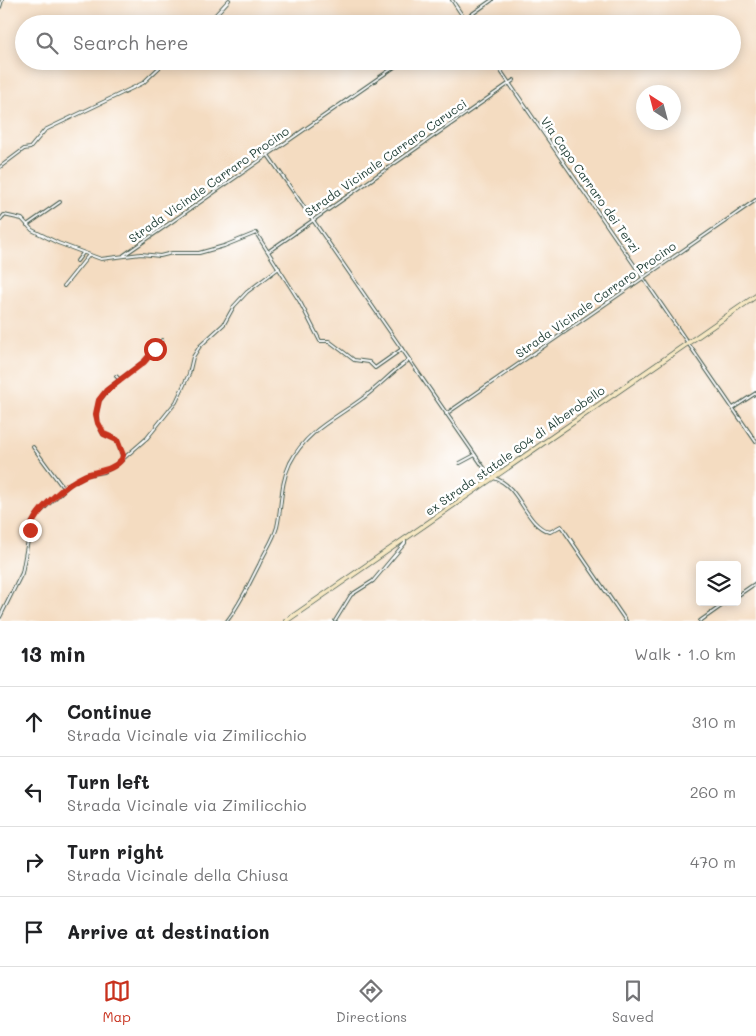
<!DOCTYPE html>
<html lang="en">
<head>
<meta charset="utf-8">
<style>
	body { margin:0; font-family:Mali,sans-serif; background:#f6f6f6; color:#202124 }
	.controls { position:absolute; right:15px; bottom:15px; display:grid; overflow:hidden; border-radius:5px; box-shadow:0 2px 12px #0003 }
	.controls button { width:45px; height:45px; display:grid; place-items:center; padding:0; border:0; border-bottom:1px solid #e0e0e0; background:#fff; color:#202124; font:25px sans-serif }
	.compass { position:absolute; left:636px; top:85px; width:45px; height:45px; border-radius:50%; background:#fff; box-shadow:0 2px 12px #0003; rotate:324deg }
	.stop { position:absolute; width:15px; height:15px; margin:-11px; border:4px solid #c8321e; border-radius:50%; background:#fff }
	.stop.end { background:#c8321e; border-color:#fff; box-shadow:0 1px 5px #0008 }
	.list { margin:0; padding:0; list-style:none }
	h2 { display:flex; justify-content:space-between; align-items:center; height:65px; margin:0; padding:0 20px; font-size:21px }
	h2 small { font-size:16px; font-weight:400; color:#757577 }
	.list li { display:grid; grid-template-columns:32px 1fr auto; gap:15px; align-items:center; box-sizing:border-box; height:70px; padding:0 20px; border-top:1px solid #e0e0e0 }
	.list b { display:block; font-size:19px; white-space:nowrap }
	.list p { margin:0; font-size:16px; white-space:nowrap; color:#757577 }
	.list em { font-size:16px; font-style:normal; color:#757577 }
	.icon { flex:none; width:28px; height:28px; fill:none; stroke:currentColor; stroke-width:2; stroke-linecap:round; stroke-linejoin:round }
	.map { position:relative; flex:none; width:756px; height:621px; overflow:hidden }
	.search { position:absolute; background:#fff; box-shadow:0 2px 12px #0003; left:15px; right:15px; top:15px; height:55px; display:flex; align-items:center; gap:12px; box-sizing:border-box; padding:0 18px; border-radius:28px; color:#757577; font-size:19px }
	.sheet { height:345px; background:#fff }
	nav { display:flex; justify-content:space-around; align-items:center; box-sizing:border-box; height:70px; border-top:1px solid #e0e0e0; background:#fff; font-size:14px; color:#757577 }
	nav a { display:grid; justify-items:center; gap:2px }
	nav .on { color:#c8321e }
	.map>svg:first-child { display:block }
</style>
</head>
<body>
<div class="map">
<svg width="756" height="621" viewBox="0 0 756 621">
	<rect width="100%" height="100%" fill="#fff"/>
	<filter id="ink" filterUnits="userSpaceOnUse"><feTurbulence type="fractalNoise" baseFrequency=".02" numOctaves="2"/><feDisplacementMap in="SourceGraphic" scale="10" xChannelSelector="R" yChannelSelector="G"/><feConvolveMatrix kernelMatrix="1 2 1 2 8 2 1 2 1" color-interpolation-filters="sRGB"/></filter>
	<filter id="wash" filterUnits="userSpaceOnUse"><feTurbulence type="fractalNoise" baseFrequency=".0096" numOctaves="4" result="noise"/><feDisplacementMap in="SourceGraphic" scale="20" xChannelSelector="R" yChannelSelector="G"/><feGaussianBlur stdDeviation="1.12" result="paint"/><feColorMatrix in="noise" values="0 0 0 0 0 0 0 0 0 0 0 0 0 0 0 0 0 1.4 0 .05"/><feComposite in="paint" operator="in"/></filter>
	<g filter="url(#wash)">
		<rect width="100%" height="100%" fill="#f4dcc1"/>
	</g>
	<g filter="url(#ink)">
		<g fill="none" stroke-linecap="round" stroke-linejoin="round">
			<defs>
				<g id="minor">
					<path d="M452,0l16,24"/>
					<path d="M0,7l2,-7"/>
					<path d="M207,24l22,-24"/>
					<path d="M458,24l34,-24"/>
					<path d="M494,61l262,381"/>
					<path d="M268,155l223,323"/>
					<path d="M0,167l24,-18 6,-1 15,-18 98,-47 23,-22"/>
					<path d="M0,220l4,-5 18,4 10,11 26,13 43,16 40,-5 19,2 12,-3h27l25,-7 32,-13 44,69 20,39h9l25,19 15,2 6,6 27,-19"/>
					<path d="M27,225l33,-23"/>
					<path d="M269,251l245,-171"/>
					<path d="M124,255l279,-194"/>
					<path d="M77,261l6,-8"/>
					<path d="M64,286l25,-31"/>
					<path d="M116,376l4,4"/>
					<path d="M733,408l23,-15"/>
					<path d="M446,414l310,-214"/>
					<path d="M33,447l31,42"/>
					<path d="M123,457l-6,-17 -14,-6 -5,-11 -2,-9 3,-13 9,-12 38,-29 16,-20"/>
					<path d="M460,463l15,-8"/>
					<path d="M494,478c27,8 30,47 56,54l11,-6 65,95"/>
					<path d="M737,596l19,-13"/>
					<path d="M0,617l22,-44 9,-49 6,-9 33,-31 16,-9 18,-3 12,-7 31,-27 29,-36 13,-28 4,-17 7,-11 24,-22 10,-18 13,-14 32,-24"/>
					<path d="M227,621c14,-18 22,-37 32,-56 6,-14 14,-24 18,-38 5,-21 3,-43 13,-64 17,-33 45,-44 73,-65 17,-12 28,-26 46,-38"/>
					<path d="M335,621l16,-26 22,-14 32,-38v-4"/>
					<path d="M700,621l27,-19"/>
				</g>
				<path id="secondary" d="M286,621l470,-325"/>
			</defs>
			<use href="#minor" stroke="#3f5549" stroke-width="4"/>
			<use href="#secondary" stroke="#3f5549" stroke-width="5.5"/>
			<use href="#minor" stroke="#fff" stroke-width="2"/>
			<use href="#secondary" stroke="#f7e8c3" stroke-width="4"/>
		</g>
	</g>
	<g fill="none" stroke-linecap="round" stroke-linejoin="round" filter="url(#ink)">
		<path stroke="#c8321e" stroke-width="6" d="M30,530c4,-19 36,-46 54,-54 13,-6 28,-4 38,-17l1,-4 -6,-15 -13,-6 -6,-11 -2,-9 3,-14 7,-9 38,-29 11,-13"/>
	</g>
	<g text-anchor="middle" stroke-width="5" stroke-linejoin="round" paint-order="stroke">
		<g font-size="12" fill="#1f3d34" stroke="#fff">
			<text transform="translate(386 158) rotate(-35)" y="4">Strada Vicinale Carraro Carucci</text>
			<text transform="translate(209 185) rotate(-35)" y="4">Strada Vicinale Carraro Procino</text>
			<text transform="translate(590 185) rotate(55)" y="4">Via Capo Carraro dei Terzi</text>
			<text transform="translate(596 300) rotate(-35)" y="4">Strada Vicinale Carraro Procino</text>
			<text transform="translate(515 451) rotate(-35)" y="4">ex Strada statale 604 di Alberobello</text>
		</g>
	</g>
</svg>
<div class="controls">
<button><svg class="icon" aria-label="layers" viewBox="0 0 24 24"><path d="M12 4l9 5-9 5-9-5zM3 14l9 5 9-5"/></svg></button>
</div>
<svg class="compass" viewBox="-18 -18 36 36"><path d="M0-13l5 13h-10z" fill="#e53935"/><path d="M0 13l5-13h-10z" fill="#757577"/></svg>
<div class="stop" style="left:155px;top:349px"></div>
<div class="stop end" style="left:30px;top:530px"></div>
<div class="search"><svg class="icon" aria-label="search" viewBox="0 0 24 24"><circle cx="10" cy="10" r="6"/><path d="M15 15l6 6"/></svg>Search here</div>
</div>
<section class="sheet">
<h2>13 min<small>Walk · 1.0 km</small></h2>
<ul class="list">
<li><svg class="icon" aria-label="ahead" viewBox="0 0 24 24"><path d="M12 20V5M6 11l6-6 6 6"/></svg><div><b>Continue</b><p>Strada Vicinale via Zimilicchio</p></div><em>310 m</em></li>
<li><svg class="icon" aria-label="left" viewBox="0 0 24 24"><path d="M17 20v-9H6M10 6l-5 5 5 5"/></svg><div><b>Turn left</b><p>Strada Vicinale via Zimilicchio</p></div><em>260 m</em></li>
<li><svg class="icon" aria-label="right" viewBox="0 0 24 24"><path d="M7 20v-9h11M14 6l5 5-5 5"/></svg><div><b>Turn right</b><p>Strada Vicinale della Chiusa</p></div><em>470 m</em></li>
<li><svg class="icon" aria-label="arrive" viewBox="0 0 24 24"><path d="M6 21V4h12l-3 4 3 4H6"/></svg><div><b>Arrive at destination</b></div></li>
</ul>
</section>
<nav>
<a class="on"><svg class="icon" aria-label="map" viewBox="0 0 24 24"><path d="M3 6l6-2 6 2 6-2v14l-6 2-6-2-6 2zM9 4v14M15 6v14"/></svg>Map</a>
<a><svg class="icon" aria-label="directions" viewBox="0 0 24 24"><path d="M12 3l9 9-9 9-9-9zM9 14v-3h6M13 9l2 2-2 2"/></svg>Directions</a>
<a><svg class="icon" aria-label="saved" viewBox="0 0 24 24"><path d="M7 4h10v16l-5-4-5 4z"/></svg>Saved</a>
</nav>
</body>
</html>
